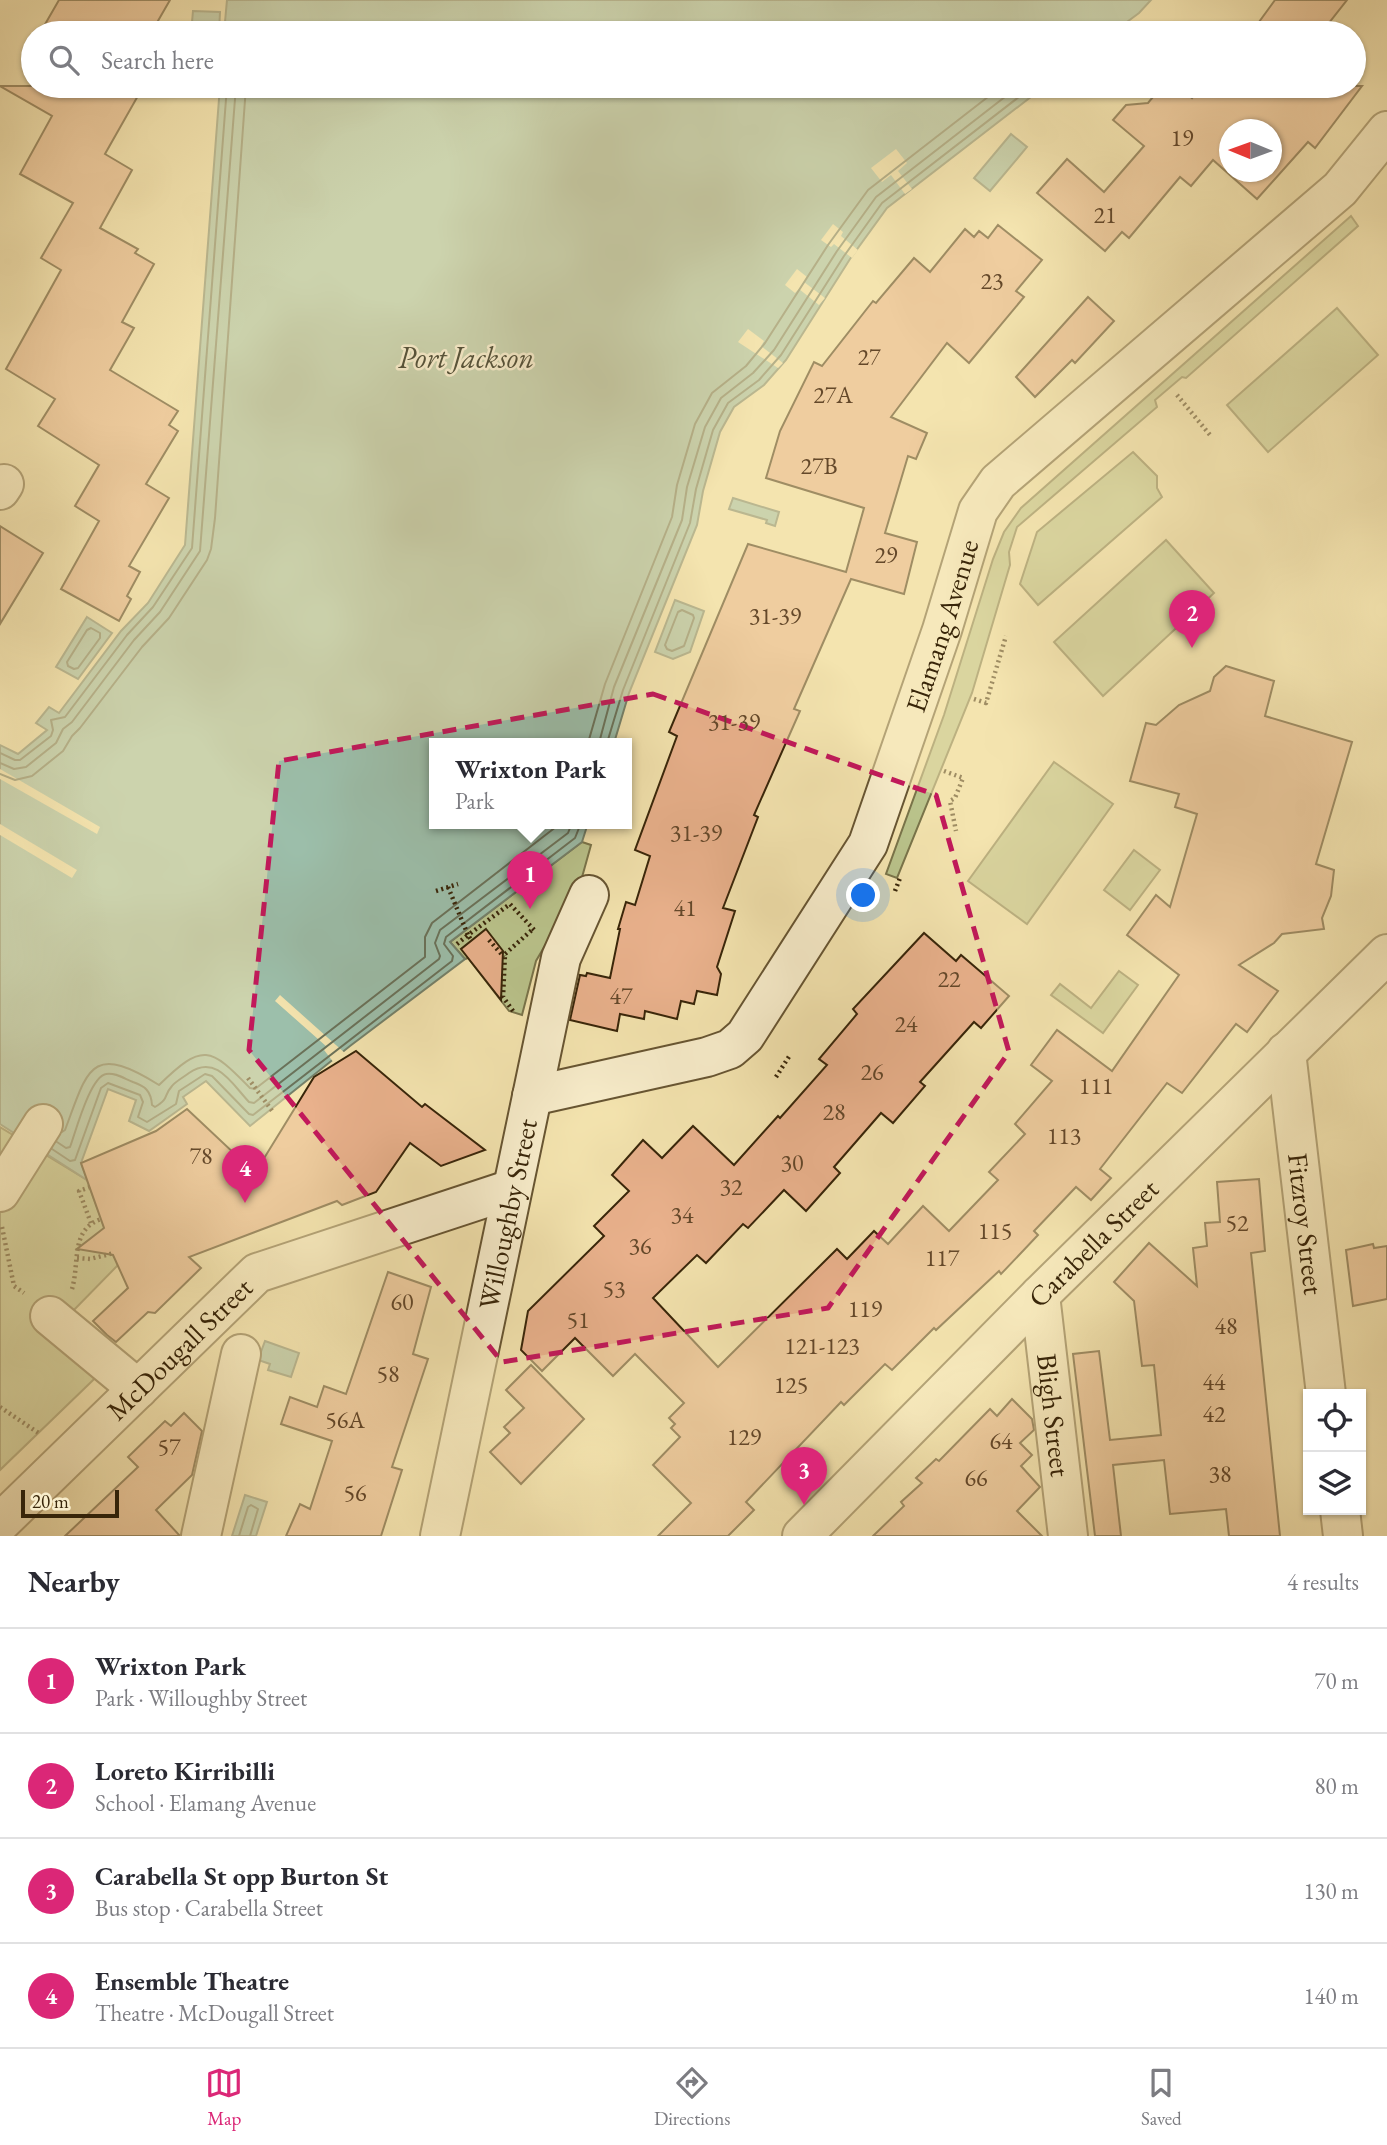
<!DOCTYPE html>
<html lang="en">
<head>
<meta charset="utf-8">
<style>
	body { margin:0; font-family:"EB Garamond",serif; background:#f2f2f3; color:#2b2b33 }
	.controls { position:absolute; right:21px; bottom:21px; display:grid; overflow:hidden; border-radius:0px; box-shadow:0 2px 5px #0004 }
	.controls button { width:63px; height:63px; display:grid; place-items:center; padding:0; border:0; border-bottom:2px solid #e1e1e2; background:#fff; color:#2b2b33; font:35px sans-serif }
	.compass { position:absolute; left:1219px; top:119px; width:63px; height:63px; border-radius:50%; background:#fff; box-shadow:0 2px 5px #0004; rotate:271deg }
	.scale { position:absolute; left:21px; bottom:18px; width:98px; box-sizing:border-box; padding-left:7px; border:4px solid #382509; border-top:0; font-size:19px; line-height:24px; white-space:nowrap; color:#382509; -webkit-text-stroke:5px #f8edcb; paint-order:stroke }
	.you { position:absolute; left:864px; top:896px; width:24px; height:24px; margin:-18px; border:5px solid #fff; border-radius:50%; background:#1a73e8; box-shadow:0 0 0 10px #1a73e833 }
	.badge { display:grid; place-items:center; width:46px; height:46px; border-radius:50%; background:#db2777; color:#fff; font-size:23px; font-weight:700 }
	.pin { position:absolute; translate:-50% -58px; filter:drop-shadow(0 2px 4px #0008) }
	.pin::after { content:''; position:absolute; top:37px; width:24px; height:21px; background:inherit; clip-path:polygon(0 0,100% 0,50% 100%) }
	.popup { position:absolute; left:429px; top:738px; width:203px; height:91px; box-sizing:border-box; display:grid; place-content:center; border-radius:0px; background:#fff; filter:drop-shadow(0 2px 5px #0005); font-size:23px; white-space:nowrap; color:#7c7c81 }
	.popup b { font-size:26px; color:#2b2b33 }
	.popup::after { content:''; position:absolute; left:50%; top:100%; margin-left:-14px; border:14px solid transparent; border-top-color:#fff }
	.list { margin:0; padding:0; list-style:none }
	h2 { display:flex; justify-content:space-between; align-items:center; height:91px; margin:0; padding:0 28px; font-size:30px }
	h2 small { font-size:23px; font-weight:400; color:#7c7c81 }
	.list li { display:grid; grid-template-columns:46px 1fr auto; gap:21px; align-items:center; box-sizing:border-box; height:105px; padding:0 28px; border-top:2px solid #e1e1e2 }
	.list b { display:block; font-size:26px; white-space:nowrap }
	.list p { margin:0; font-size:23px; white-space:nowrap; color:#7c7c81 }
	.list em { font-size:23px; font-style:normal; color:#7c7c81 }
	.icon { flex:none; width:38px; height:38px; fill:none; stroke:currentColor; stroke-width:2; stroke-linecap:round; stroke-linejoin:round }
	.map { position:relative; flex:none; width:1387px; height:1536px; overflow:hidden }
	.search { position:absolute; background:#fff; box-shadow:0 2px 5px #0004; left:21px; right:21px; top:21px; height:77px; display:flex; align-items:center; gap:18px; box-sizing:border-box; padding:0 24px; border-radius:38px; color:#7c7c81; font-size:26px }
	.sheet { height:511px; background:#fff }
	nav { display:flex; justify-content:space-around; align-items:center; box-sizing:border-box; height:98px; border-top:2px solid #e1e1e2; background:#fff; font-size:19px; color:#7c7c81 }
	nav a { display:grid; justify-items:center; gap:4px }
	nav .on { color:#db2777 }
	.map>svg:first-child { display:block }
</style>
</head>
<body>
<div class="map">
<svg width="1387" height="1536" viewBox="0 0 1387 1536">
	<rect width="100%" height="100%" fill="#f4e4af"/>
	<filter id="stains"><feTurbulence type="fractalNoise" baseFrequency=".00286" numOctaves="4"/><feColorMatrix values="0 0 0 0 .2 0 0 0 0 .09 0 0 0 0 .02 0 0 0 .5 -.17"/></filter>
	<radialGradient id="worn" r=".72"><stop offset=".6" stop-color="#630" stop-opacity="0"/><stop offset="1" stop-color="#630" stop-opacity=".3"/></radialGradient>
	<g fill="#bac48c" stroke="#79744a" stroke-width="2">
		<path d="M1351,216l7,10 -172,152 -4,-1 -27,23 2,7 -140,120 -8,25 1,13 -38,128 -75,185 -11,-4 58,-159 49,-156 11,-27 17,-24z"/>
		<path d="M1337,308l41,47 -110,97 -41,-47z"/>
		<path d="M1133,452l24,24v12l5,9 -124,108 -18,-21 17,-52z"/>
		<path d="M1166,540l48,53 -111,103 -49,-54z"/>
		<path d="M1054,762l59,42 -86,120 -59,-43z"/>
		<path d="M582,842l9,3 -12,43 -43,73 -14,54 -13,-4 -41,-53 -3,1 -15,-17z"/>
		<path d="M1134,850l26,20 -30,40 -26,-20z"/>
		<path d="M1119,971l19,14 -35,48 -52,-38 9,-11 31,24z"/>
		<path d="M0,1127l87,53 31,85 -49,50 50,40 -119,115z"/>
	</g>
	<g fill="#9cbfab" stroke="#74816a" stroke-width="2">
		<path d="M227,0h924l-12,13 -27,20h-888z"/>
		<path d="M193,11l27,1 -1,21h-28z"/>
		<path d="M220,86h825l-158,122 -37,51 -64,101 -22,25 -30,22 -14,25 -17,59 -6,34 -68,168 -15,50h-180v80h154l-6,19 -132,100 15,17 -115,87 -100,80 -44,-45 -23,16 4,7 -38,27 -20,-10 7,-21 -28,-11 -27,74 6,17 -87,-56v-379l18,9 29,-24 -11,-7 13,-16 10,6 62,-82 27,-28 37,-58z"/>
		<path d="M1011,134l16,13 -37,44 -16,-13z"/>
		<path d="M733,498l46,14 -4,14 -9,-3 1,-3 -38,-11z"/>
		<path d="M675,600l29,11 -14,41 -17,7 -18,-7z"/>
		<path d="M87,617l25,16 -34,46 -22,-12z"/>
		<path d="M265,1341l34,12 -8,24 -23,-7 2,-6 -12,-4z"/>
		<path d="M245,1495l22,7 -11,34h-24z"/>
	</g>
	<g fill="#f4e4af">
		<path d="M896,149l11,14 -9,8 14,18 -7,5 -14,-19 -9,7 -11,-14z"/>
		<path d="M833,224l10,8 -2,4 17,14 -6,8 -18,-14 -3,3 -10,-7z"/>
		<path d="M797,269l10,8 -3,5 21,16 -6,7 -20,-16 -4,4 -10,-8z"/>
		<path d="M748,329l16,12 -3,5 22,17 -5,5 -40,-26z"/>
		<path d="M0,769l100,58 -3,7 -97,-55z"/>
		<path d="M0,824l77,46 -5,8 -72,-43z"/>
		<path d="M280,995l66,59 -12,9 -10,-13 3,-3 -52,-46z"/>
	</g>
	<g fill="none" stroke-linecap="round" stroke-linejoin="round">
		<g stroke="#6a725a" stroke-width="2">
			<path d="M682,610l11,5 1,3 -10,28 -12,5 -5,-2 -2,-4 13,-33z"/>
			<path d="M91,628l9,5v5l-22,30 -4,1 -6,-3 -1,-4 20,-32z"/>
			<path d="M588,743l17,-59 67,-167 5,-32 18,-61 17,-31 34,-27 19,-23 63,-98 40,-55 134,-104"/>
			<path d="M599,743l15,-56 68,-167 5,-33 18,-60 16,-29 32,-25 21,-23 63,-99 39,-54 143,-111"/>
			<path d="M607,743l16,-53 67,-167 6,-34 17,-59 15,-27 31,-23 22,-25 63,-99 38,-53 151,-117"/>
			<path d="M0,753l15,7h5l31,-24 2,-6 -2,-10 14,-3 62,-82 26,-28 39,-59 35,-462"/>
			<path d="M0,763l14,6 12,-2 30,-24 7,-14 9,-7 62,-82 26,-28 40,-61 36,-465"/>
			<path d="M0,774l15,6 17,-4 31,-25 9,-15 8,-8 62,-81 27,-29 38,-58 4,-11 4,-31 31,-432"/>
			<path d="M62,1132l3,-2c23,-61 25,-88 94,-45 44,-43 51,-38 91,3l5,1 170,-132v-20l7,-14 129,-100"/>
			<path d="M57,1142l9,6 4,-1c6,-16 20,-70 36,-73 9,-2 19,5 27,8 12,4 18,9 19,23l3,2c15,-9 8,-11 17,-21 4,-5 12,-9 17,-13 27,-19 43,11 60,29l5,1 185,-144 1,-3 -5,-13 5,-13 128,-97 4,-10"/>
			<path d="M52,1149l18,12 5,-1 26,-72 7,-5 32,12 3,7 -5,15 9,5 29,-18 3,-13 26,-17 7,2 37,38 4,1 199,-154 1,-5 -9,-12 2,-7 129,-99 6,-15"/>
			<path d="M239,1536l9,-29 3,-2 7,4 -8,27"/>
		</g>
	</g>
	<g fill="#e9b18c" stroke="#382509" stroke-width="2" fill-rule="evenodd">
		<path d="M59,0h111l-19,33h-111z"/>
		<path d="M1275,0h72l-26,33h-70z"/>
		<path d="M0,86h123l16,8 -34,60 27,16 -32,58 38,21 -3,4 19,11 -32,58 12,6 -24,42 68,41 -9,14 9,6 -32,53 23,14 -40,68 11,6 -13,24 4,3 -12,22 -58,-32 38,-68 -24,-15 24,-41 -61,-39 17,-27 -49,-30 55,-99 -20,-12 32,-55 -53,-29 32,-58z"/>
		<path d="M1162,86h15l15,12 10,-12h160l-47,62 -7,-6 -51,57 -44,-39 -22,26 -11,-9 -51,61 -7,-6 -17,19 -68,-58 30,-34 37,33 40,-46 -31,-26 13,-15 22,-2zM1229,130h42v42h-42z"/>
		<path d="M998,225l44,35 -26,31 8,6 -55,66 -22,-20 -56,74 36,16 -11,26 -8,-3 -23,77 32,9 -13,52 -53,-15 -57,130 6,2 -46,104 4,2 -35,91 12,3 -18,56 4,7 -4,21 -20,-4 -3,13 -13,-3 -4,18 -32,-8 -1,8 -24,-5 -3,17 -47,-11 10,-45 6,1 1,-3 23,5 10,-49h-2l8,-27 9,3 15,-49 -15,-6 42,-114 -8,-4 79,-188 98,28 18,-64 -98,-30 14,-47 34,-69 8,4 51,-65 3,2 38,-45 16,14 35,-43 9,8 5,-6 9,7z"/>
		<path d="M1088,297l26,24 -39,42 -3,-3 -37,37 -19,-20z"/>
		<path d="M0,526l43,27 -43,71z"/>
		<path d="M1226,666l48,15 -9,35 87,26 -36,122 18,6 -3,26 -9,22 2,11 -42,5 -8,9 -35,22 39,26 -31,41 -11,-8 -54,69 -15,-10 -67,86 11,9 -20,22 -15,-13 -42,44 4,4 -37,39 -2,-3 -63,59 -2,-2 -42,42 -7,-6 -41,41 -3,-3 -95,100 8,8 -26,26h-70l33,-33 -38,-38 27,-28 -9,-9 4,-4 -6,-6 15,-15 -49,-49 -22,22 -38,-38 -33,33 -21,-21 7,-39 76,-75 -10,-10 35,-35 -17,-16 31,-35 19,18 31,-32 41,39 44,-49 2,2 47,-53 -8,-6 38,-45 -4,-5 71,-76 32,28 5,-6 48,41 -28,32 -7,-6 -54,60 5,4 -32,37 -12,-10 -47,54 6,6 -34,38 -22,-21 -36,38 -5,-4 -37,39 -9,-8 -44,43 65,69 119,-118 10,10 27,-28 14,13 35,-38 26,25 49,-51 -9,-8 36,-38 -10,-10 37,-43 -21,-16 26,-35 55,41 67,-96 -52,-40 29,-40 14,12 27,-93 -22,-7 4,-13 -49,-13 16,-58 10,2 23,-20 31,-14 4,-14z"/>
		<path d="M486,929l17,22 -2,49 -40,-51z"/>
		<path d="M356,1051l66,56 3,-3 60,46 -44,16 -31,-23 -34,49 -34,13 -5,-4 -148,56 12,11 -46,45 -7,-1 -32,30 -9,-7 -14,-14 35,-33 -15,-33 -36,-6 27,-21 -23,-65 75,-32 31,-22 68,64 59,-96z"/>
		<path d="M1259,1179l6,72 -14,2 29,283h-51l-3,-27 -56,5 -6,-54 -51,5 8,71h-26l-22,-182 26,-3 11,89 51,-5 -7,-70 -12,1 -8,-65 -20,-19 35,-39 48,43 -4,-38 14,-2 -2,-23 15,-1 -3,-40z"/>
		<path d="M1373,1244l1,4 13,-2v53l-34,7 -7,-56z"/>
		<path d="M388,1272l43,15 -18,67 15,5 -36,108 10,3 -21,66h-95l14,-32 10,5 22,-68 -51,-17 9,-27 27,10 7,-21 22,8z"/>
		<path d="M531,1365l53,54 -63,65 -31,-32 20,-19 -6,-6 20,-19 -18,-18z"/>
		<path d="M1012,1399l20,20 2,11 -14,13 12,12 -11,11 19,21 -23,24 25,25h-169l31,-30 -3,-4 21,-19 -6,-5 20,-19 3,2 51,-52 7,7z"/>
		<path d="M184,1413l18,18 -10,44 -36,35 24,26h-115l73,-69 -10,-10 37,-36 6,5z"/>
	</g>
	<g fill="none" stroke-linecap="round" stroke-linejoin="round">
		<defs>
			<g id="minor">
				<path d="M0,490l4,-6"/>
				<path id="s1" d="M1286,1052l40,342"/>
				<path id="s2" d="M532,1096l175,-39 23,-8 15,-13 123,-192 74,-214 36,-119 20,-29 342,-293 47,-58"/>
				<path d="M0,1192l43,-68"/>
				<path id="s3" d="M1040,1295l28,241"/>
				<path d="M50,1316l88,73"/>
				<path d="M1340,1510l3,26"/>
				<path id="s4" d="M0,1523l257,-250 255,-84"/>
				<path d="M201,1536l40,-182"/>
				<path id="s5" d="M440,1536l121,-578 28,-63"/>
				<path id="s6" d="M802,1536l238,-241 347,-341"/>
			</g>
		</defs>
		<use href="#minor" stroke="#675532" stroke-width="42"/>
		<g stroke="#382509" stroke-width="4.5" stroke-dasharray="2 3.5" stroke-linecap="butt">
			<path d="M1177,395l33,40"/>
			<path d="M974,699l12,4 20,-67"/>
			<path d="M944,771l19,7 -8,20 -5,3 6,30"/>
			<path d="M448,887l20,48 42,-31 26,28"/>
			<path d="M436,891l22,-7"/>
			<path d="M895,891l5,-13"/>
			<path d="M489,940l15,17"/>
			<path d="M457,944l11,-9 3,5"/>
			<path d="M513,1011l-10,-14 2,-43 28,-25"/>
			<path d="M776,1077l14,-22"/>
			<path d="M248,1078l25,34"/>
			<path d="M90,1187l-11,4 12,32"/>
			<path d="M2,1227l12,59 10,7"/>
			<path d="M77,1258l13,1 24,-6"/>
			<path d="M72,1289c8,-27 -2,-59 29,-70"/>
			<path d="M0,1407l40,27"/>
		</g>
		<use href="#minor" stroke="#f8edcb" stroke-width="38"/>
	</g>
	<path d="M0 0H1387V1536H0ZM653,694l283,101 73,257 -181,256 -326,54 -253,-312 30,-289z" fill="#f4e4af" fill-opacity=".55" fill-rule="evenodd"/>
	<path fill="none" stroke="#c2185b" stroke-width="5" stroke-dasharray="14 9" stroke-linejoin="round" d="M653,694l283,101 73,257 -181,256 -326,54 -253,-312 30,-289z"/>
	<g text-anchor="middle" stroke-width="5" stroke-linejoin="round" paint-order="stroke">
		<g font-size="24" fill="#64482a">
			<text x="1182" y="146">19</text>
			<text x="1105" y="223">21</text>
			<text x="992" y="289">23</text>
			<text x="869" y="365">27</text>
			<text x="833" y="403">27A</text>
			<text x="819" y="474">27B</text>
			<text x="886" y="563">29</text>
			<text x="775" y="624">31-39</text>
			<text x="734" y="730">31-39</text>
			<text x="696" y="841">31-39</text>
			<text x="685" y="916">41</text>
			<text x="949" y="987">22</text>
			<text x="621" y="1004">47</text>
			<text x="906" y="1032">24</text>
			<text x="872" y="1080">26</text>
			<text x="1096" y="1094">111</text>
			<text x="834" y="1120">28</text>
			<text x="1064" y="1144">113</text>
			<text x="201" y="1164">78</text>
			<text x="792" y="1171">30</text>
			<text x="731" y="1195">32</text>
			<text x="682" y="1223">34</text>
			<text x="1237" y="1231">52</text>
			<text x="995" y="1239">115</text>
			<text x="640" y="1254">36</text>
			<text x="942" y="1266">117</text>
			<text x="614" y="1297">53</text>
			<text x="402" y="1310">60</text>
			<text x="865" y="1317">119</text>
			<text x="578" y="1328">51</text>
			<text x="1226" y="1334">48</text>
			<text x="822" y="1354">121-123</text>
			<text x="388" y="1382">58</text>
			<text x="1214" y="1390">44</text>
			<text x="791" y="1393">125</text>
			<text x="1214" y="1422">42</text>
			<text x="345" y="1428">56A</text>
			<text x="744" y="1445">129</text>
			<text x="1001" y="1449">64</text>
			<text x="169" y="1455">57</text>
			<text x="1220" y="1482">38</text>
			<text x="976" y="1486">66</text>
			<text x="355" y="1501">56</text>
		</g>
		<g font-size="28" fill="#382509" stroke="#f8edcb">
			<text dy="10" stroke="none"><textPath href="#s2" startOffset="682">Elamang Avenue</textPath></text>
			<text dy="10" stroke="none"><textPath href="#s5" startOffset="329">Willoughby Street</textPath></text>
			<text dy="10" stroke="none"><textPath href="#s1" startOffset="173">Fitzroy Street</textPath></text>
			<text dy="10" stroke="none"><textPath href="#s6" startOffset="413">Carabella Street</textPath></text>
			<text dy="10" stroke="none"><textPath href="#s4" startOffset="250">McDougall Street</textPath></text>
			<text dy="10" stroke="none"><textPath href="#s3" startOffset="121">Bligh Street</textPath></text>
		</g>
		<g font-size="30" font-style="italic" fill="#56533a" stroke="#f8edcb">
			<text x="466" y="368">Port Jackson</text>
		</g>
	</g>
	<rect width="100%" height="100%" filter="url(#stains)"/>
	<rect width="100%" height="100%" fill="url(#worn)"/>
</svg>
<div class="controls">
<button><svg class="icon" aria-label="locate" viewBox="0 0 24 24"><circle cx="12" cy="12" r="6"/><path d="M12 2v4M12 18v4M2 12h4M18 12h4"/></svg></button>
<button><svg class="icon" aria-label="layers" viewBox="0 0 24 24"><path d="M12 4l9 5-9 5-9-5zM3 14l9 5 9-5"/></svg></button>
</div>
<svg class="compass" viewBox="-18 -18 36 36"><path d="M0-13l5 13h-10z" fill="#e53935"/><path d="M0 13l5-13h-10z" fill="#7c7c81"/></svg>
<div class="scale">20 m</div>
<div class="you"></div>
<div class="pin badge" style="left:530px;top:909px">1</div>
<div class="popup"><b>Wrixton Park</b>Park</div>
<div class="pin badge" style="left:1192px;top:648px">2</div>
<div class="pin badge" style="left:804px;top:1505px">3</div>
<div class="pin badge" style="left:245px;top:1203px">4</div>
<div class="search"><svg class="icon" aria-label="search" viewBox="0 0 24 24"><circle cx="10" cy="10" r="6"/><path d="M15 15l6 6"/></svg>Search here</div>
</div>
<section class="sheet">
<h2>Nearby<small>4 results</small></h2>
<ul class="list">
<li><span class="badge">1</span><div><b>Wrixton Park</b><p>Park · Willoughby Street</p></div><em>70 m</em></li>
<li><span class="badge">2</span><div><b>Loreto Kirribilli</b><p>School · Elamang Avenue</p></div><em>80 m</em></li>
<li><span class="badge">3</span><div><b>Carabella St opp Burton St</b><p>Bus stop · Carabella Street</p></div><em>130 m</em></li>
<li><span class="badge">4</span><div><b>Ensemble Theatre</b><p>Theatre · McDougall Street</p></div><em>140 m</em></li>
</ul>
</section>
<nav>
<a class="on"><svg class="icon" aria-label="map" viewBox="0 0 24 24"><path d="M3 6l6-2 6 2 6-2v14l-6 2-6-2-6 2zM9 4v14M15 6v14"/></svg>Map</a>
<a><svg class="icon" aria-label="directions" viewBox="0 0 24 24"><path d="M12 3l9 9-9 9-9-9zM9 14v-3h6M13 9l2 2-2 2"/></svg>Directions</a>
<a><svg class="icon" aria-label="saved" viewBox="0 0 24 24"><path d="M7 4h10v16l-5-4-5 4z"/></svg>Saved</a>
</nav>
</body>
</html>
